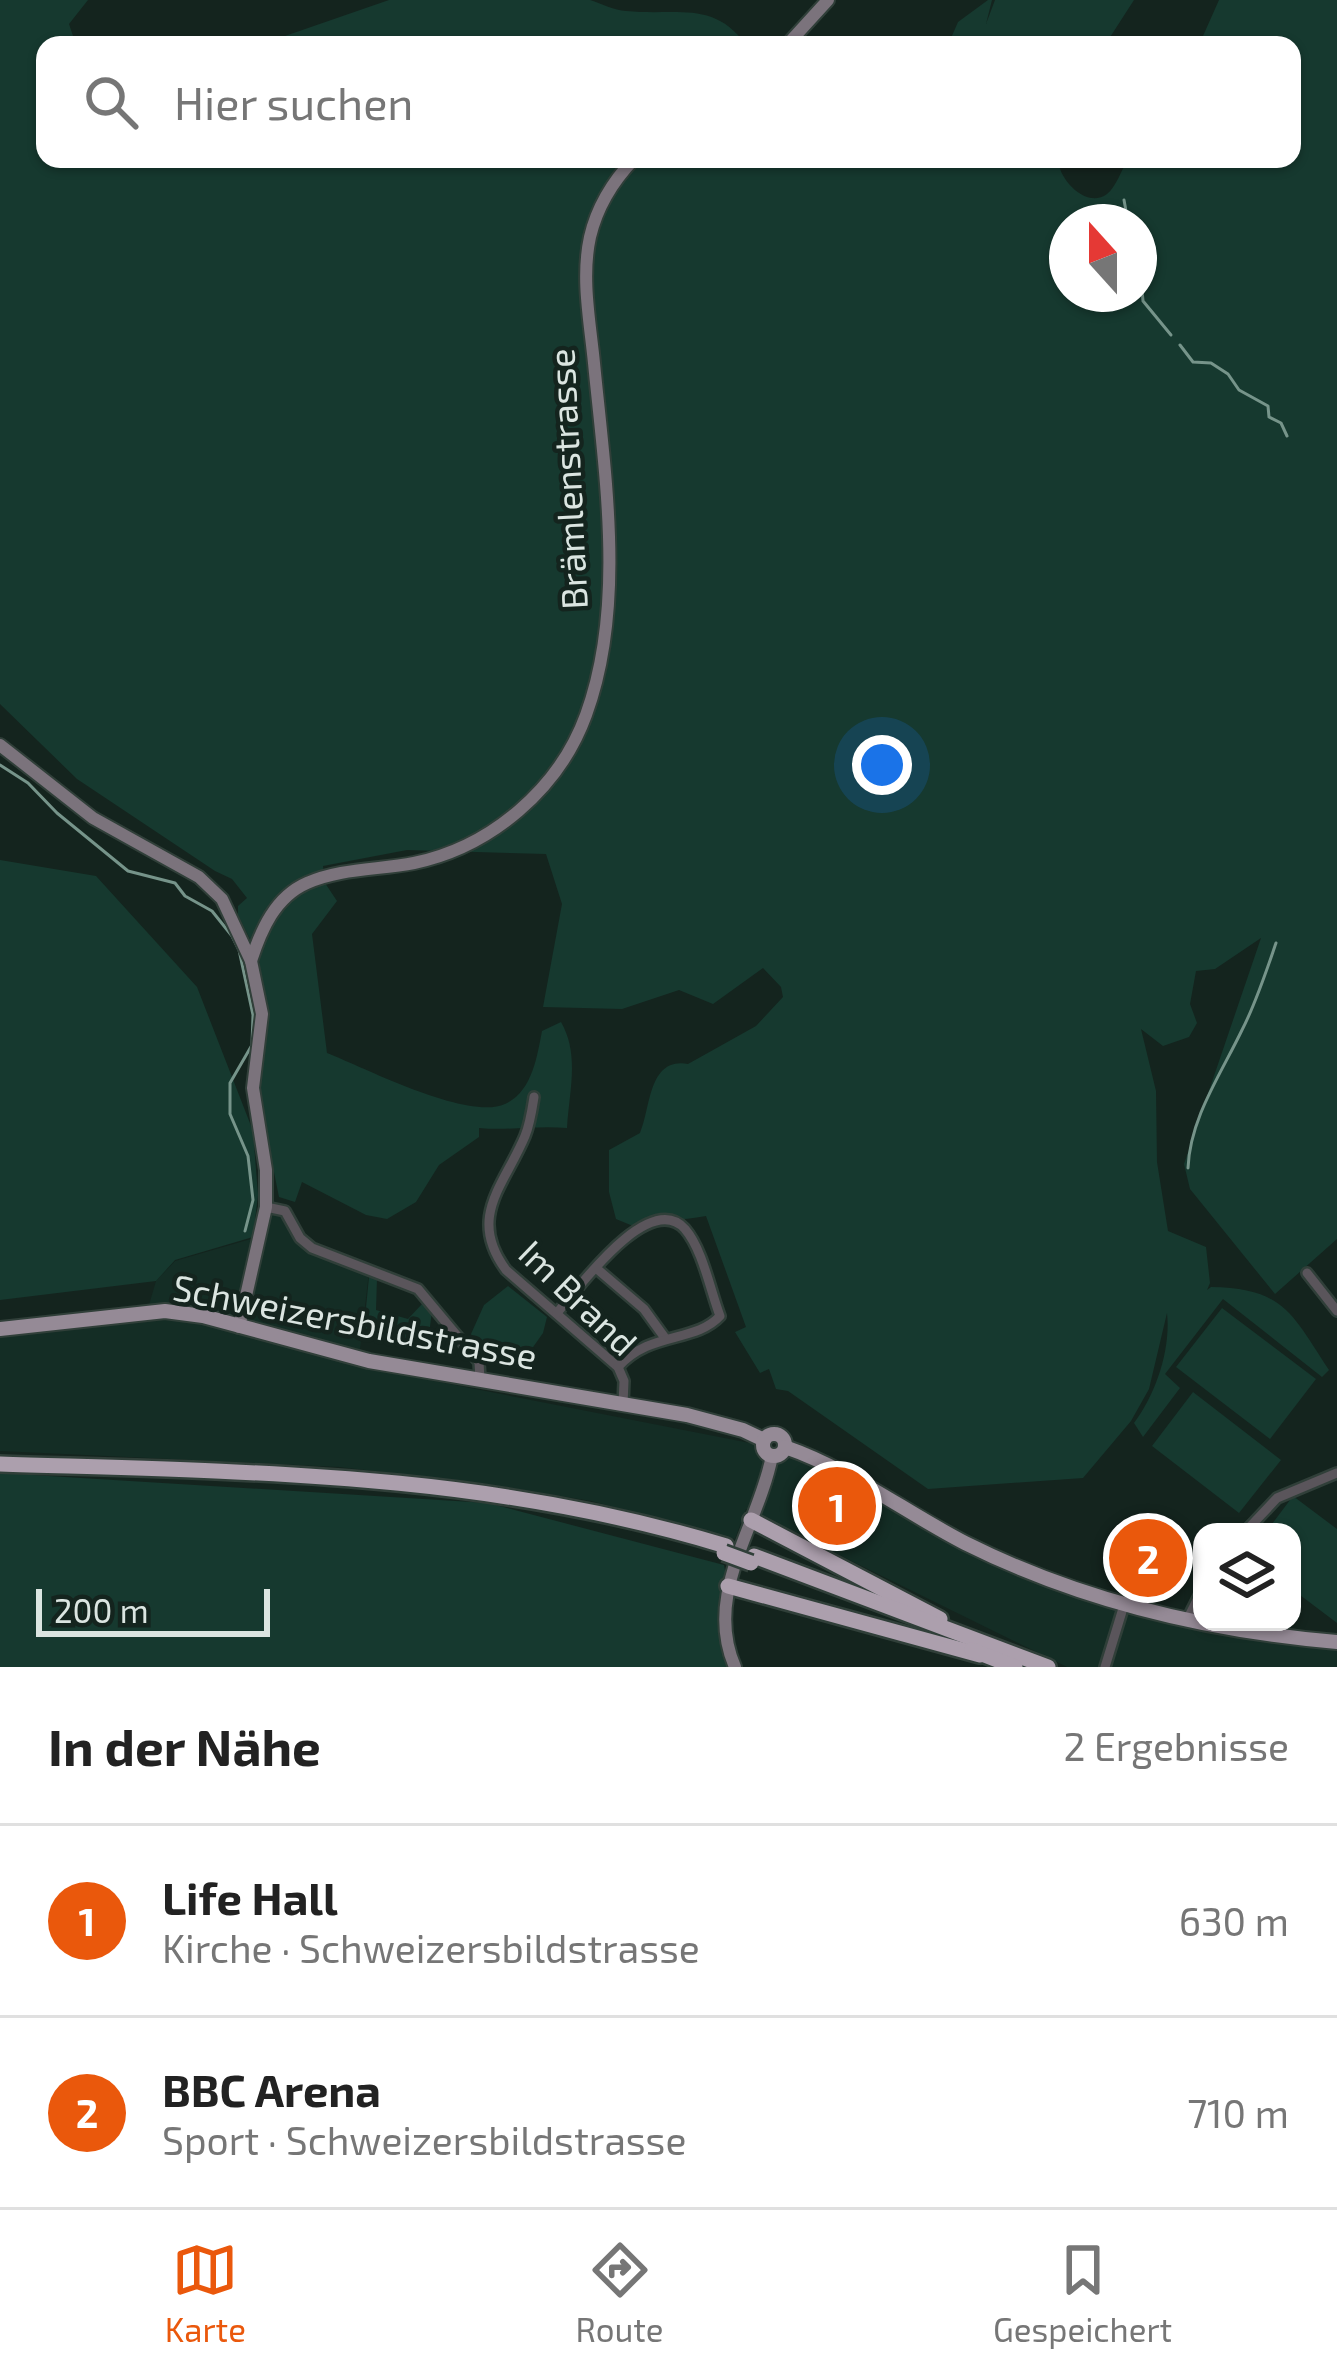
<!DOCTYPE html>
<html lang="de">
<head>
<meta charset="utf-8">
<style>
	body { margin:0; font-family:"Exo 2",sans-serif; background:#f2f2f2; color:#222 }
	.controls { position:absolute; right:36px; bottom:36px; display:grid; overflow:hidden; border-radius:24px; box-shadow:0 3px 9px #0004 }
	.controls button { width:108px; height:108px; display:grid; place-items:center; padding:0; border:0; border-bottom:3px solid #e0e0e0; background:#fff; color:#222; font:60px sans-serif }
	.compass { position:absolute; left:1049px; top:204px; width:108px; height:108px; border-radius:50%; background:#fff; box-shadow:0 3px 9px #0004; rotate:339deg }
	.scale { position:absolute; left:36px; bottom:30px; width:234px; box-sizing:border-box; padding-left:12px; border:6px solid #dbe5e1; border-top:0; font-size:33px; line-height:42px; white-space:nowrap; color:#dbe5e1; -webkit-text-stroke:9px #14241e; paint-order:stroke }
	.you { position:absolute; left:882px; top:765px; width:42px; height:42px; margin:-30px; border:9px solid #fff; border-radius:50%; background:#1a73e8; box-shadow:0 0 0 18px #1a73e833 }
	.badge { display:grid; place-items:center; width:78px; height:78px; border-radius:50%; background:#ea580c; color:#fff; font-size:39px; font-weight:700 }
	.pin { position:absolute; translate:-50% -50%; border:6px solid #fff; box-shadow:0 3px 12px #0006 }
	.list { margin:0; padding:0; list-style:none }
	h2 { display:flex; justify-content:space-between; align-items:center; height:156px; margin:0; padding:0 48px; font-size:51px }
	h2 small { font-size:39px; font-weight:400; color:#767676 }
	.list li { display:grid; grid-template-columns:78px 1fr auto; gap:36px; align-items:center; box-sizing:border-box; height:192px; padding:0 48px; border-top:3px solid #e0e0e0 }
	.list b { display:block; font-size:45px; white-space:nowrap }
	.list p { margin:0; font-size:39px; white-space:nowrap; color:#767676 }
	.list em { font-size:39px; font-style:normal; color:#767676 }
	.icon { flex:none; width:66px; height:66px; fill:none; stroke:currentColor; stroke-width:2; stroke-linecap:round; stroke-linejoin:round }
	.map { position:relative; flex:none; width:1337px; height:1667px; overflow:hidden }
	.search { position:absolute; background:#fff; box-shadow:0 3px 9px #0004; left:36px; right:36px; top:36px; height:132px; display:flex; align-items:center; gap:30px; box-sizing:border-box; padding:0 42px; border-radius:24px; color:#767676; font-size:45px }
	.sheet { height:540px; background:#fff }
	nav { display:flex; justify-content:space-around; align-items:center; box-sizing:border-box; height:168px; border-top:3px solid #e0e0e0; background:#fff; font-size:33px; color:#767676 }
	nav a { display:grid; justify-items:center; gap:6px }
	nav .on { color:#ea580c }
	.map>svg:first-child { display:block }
</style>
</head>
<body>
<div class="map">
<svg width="1337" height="1667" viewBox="0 0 1337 1667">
	<rect width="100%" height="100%" fill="#14241e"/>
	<path fill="#142d25" d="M270,1210l15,5 12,25 15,13 57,19 -11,94 402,79 81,34 170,93 91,33 107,27 128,17v18h-270l-321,-158 -11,30 -144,-38 -111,-18 -141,-16 -339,-16v-117l144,-12 12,-41 19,-20 90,-26z"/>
	<g fill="#16392f" fill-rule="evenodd">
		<path d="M0,0h88l-19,24 4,12 9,9h-37v114h1013c0,19 28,51 49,35 9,-7 15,-25 21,-35h164v-114h-93l20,-45h118v1239l-62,55 -85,-105 -6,-25 77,-226 -46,31 -19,2 -6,33 7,19 -8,14 -26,9 -22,-17 15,62 1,71 11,69 38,16 4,36 -3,7 4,-3c73,1 81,27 118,83l-7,7 -99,-78 -58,75 15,14 -37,49 -9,-14c22,-29 37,-74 33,-110l-18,76 -18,32 -48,57 -155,11 -140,-98 -12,-2 -7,-20 -9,4 -25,-41 11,-5 -40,-111c-25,5 -48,3 -73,10l-17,-7 -7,-27v-42l31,-17c11,-25 8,-76 48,-69l68,-38 27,-29 -2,-10 -18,-19 -50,36 -34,-14 -57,19 -79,-2 19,-103 -16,-50 -139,-4 -84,16 2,17 12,18 -25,33 15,119c38,15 141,68 178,51 27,-12 32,-47 37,-73l19,-9c19,33 8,70 6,106 -31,-3 -58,3 -88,0v9l-40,28 -23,37 -29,17 -21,-4 -64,-33 -7,20 -16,-5 -22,-110 6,-46 -4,-83 -21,-43v-9l9,-8 -15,-19 -17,-8 -138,-92 -77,-75zM1067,222h72v72h-72z"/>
		<path d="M389,0h201c12,4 24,10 36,11 51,5 88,-11 120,34h-487z"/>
		<path d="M988,0h4l-6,24 9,-24h139l-29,45h-157l10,-23z"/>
		<path d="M0,860l96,16 101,111 56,144 5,64 -5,42 -78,23 -19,21 -156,19z"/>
		<path d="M369,1277l8,1 -1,32 32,9 14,-15 10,7 -5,39 -22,-11 -41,-11z"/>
		<path d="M508,1286l39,31 -4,16 -17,24 -48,-10 -7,-13 13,-29z"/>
		<path d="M1222,1308l94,71 -46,60 -94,-72z"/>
		<path d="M1193,1392l88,68 -42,53 -87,-67z"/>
		<path d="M0,1473l488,30 236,62 4,21 -3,14 10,67h-735z"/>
		<path d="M1293,1496l44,33v94l-45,-34v-57h-26z"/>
	</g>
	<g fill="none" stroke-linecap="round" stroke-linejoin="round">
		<g stroke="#76948a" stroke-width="3">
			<path d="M1124,200l4,22"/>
			<path d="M1139,256l4,45 28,34"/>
			<path d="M1180,345l13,17 18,1 17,11 11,16 29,16 1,11 12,6 6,13"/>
			<path d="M0,765l28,18 29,30 71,58 47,12 10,13 27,15 20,25 7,14 14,65 -1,30 -22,38v31l18,42 5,44 -8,31"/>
			<path d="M1188,1168c2,-50 33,-94 54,-138 14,-27 24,-58 34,-87"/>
		</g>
		<defs>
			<g id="street">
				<path d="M534,1097c-2,13 -4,27 -9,39 -21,50 -58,81 -19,134l112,97 6,14 -1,23"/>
				<path d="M266,1207l19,4 15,27 12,10 106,41 61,73 1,18"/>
				<path d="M596,1268l48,41 21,29"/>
				<path d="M1307,1273l30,38"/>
				<path d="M557,1313c20,-23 92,-124 128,-84 18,21 25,61 35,87 -25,27 -70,15 -102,51"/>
				<path d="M1245,1532l32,-34 60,-25"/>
				<path d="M1187,1620l15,-30"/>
				<path d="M1105,1667l19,-62"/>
			</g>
			<g id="secondary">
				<path d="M787,45l41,-45"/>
				<path d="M0,745l93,73 106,59 23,22 29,62 11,53 -9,74 13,82v37l-27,120"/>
				<path d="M251,961c10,-31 24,-64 56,-78 34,-15 72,-13 107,-20 77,-16 145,-74 172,-148 40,-109 19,-239 8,-352 -4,-41 -13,-85 -4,-126 7,-30 23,-56 44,-78"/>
				<path d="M735,1667c-32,-73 23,-140 37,-211"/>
			</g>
			<g id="primary">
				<path d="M0,1329l165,-18 38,5 166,45 318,54 56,15 21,10"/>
				<circle cx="774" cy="1445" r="11"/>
				<path d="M785,1447c64,22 120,65 180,96 116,58 243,88 372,99"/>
			</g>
			<g id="highway">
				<path d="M0,1464c250,8 484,8 726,82"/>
				<path d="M751,1520l189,99"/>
				<path d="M754,1556l294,111"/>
				<path d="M728,1586l252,69"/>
				<path d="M972,1650l43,17"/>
			</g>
		</defs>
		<use href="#street" stroke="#303f39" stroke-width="14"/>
		<use href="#secondary" stroke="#303f39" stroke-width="16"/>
		<use href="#primary" stroke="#303f39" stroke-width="18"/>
		<use href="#highway" stroke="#303f39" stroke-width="20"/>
		<use href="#street" stroke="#5a555b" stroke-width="9"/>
		<use href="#secondary" stroke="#7b737c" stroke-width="12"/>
		<use href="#primary" stroke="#958a96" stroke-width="14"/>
		<use href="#highway" stroke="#ac9fad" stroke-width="15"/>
		<defs>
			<path id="highway-bridge" d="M724,1553l27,10"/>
		</defs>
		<use href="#highway-bridge" stroke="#303f39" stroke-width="20" stroke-linecap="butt"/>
		<use href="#highway-bridge" stroke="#ac9fad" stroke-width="15"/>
	</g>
	<g text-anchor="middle" stroke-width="9" stroke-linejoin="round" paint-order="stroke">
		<g font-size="36" fill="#dbe5e1" stroke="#14241e">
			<text transform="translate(568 479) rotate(-93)" y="13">Brämlenstrasse</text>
			<text transform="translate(578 1298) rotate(44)" y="13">Im Brand</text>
			<text transform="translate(355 1322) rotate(11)" y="13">Schweizersbildstrasse</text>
		</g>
	</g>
</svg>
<div class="controls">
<button><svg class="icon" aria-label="layers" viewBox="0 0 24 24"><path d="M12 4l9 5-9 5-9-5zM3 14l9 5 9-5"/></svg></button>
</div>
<svg class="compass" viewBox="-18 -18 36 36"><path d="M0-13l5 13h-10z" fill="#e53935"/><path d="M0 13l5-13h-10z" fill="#767676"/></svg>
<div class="scale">200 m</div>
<div class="you"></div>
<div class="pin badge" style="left:837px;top:1506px">1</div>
<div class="pin badge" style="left:1148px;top:1558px">2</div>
<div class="search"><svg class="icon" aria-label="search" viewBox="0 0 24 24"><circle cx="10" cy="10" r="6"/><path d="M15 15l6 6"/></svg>Hier suchen</div>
</div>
<section class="sheet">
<h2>In der Nähe<small>2 Ergebnisse</small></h2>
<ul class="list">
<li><span class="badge">1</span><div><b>Life Hall</b><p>Kirche · Schweizersbildstrasse</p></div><em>630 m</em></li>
<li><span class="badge">2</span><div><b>BBC Arena</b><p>Sport · Schweizersbildstrasse</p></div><em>710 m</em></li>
</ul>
</section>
<nav>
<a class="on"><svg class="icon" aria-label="map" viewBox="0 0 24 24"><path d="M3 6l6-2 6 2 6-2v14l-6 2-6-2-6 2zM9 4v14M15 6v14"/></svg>Karte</a>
<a><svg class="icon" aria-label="directions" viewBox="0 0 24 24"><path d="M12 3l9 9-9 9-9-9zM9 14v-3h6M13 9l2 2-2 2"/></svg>Route</a>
<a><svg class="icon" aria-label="saved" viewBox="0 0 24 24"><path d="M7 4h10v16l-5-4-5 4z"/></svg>Gespeichert</a>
</nav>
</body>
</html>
